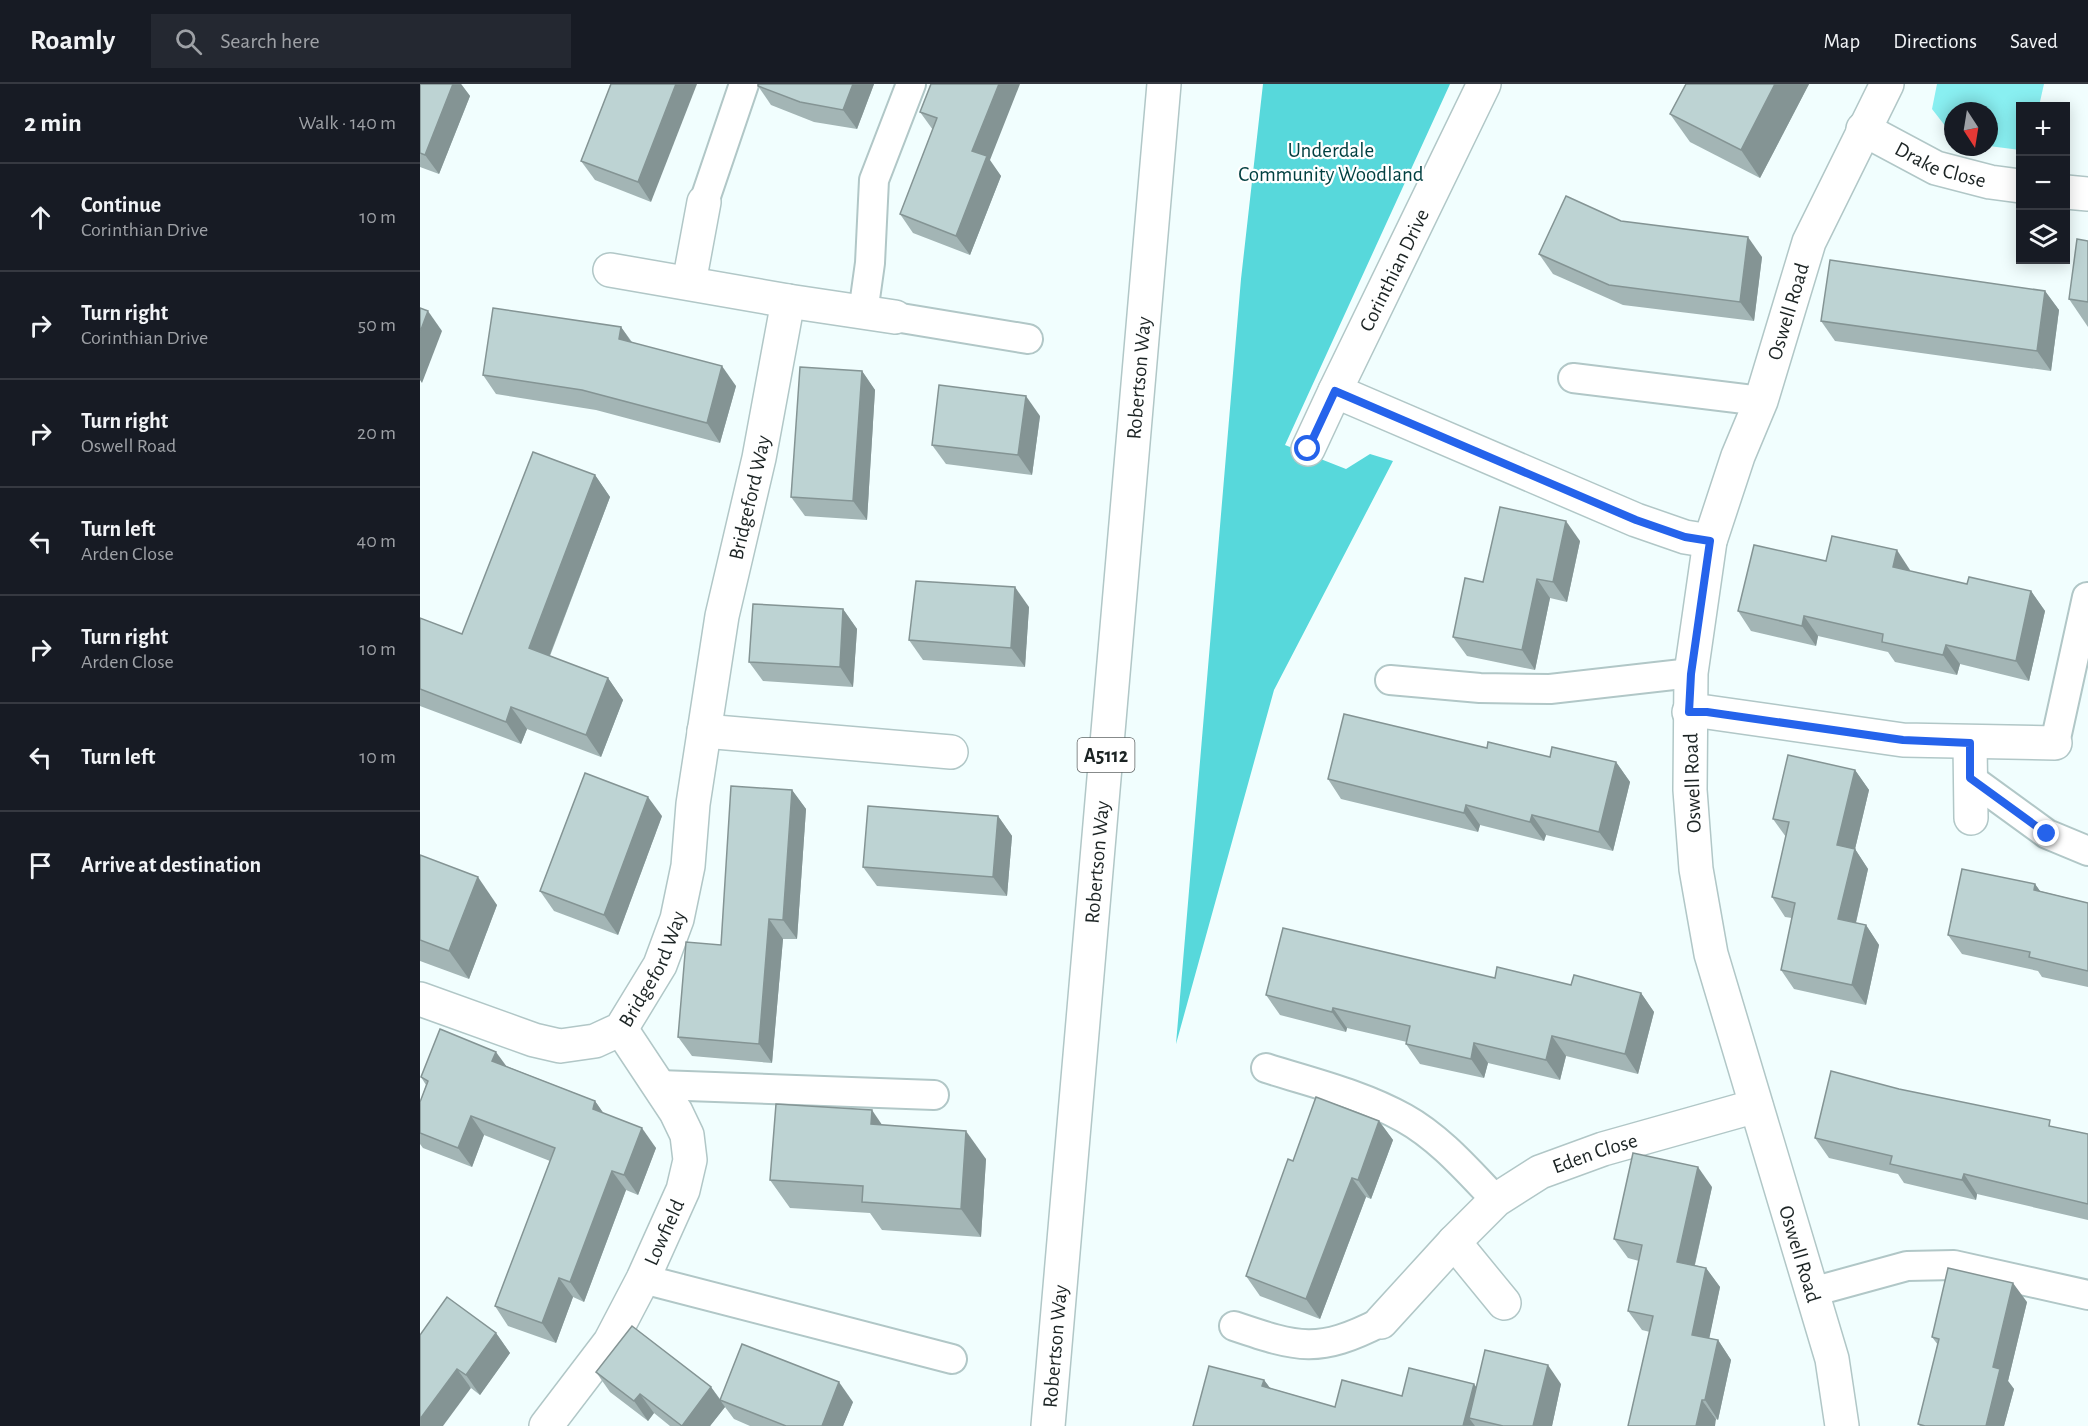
<!DOCTYPE html>
<html lang="en">
<head>
<meta charset="utf-8">
<style>
	body { margin:0; font-family:"Alegreya Sans",sans-serif; background:#242831; color:#f1f3f6 }
	.controls { position:absolute; right:18px; top:18px; display:grid; overflow:hidden; border-radius:0px; box-shadow:0 3px 15px #0003 }
	.controls button { width:54px; height:54px; display:grid; place-items:center; padding:0; border:0; border-bottom:2px solid #363941; background:#171b24; color:#f1f3f6; font:30px sans-serif }
	.compass { position:absolute; left:1524px; top:18px; width:54px; height:54px; border-radius:50%; background:#171b24; box-shadow:0 3px 15px #0003; rotate:168deg }
	.stop { position:absolute; width:18px; height:18px; margin:-14px; border:4px solid #2563eb; border-radius:50%; background:#fff }
	.stop.end { background:#2563eb; border-color:#fff; box-shadow:0 2px 6px #0008 }
	.list { margin:0; padding:0; list-style:none }
	h2 { display:flex; justify-content:space-between; align-items:center; height:78px; margin:0; padding:0 24px; font-size:26px }
	h2 small { font-size:20px; font-weight:400; color:#9ea1a6 }
	.list li { display:grid; grid-template-columns:39px 1fr auto; gap:18px; align-items:center; box-sizing:border-box; height:108px; padding:0 24px; border-top:2px solid #363941 }
	.list b { display:block; font-size:22px; white-space:nowrap }
	.list p { margin:0; font-size:20px; white-space:nowrap; color:#9ea1a6 }
	.list em { font-size:20px; font-style:normal; color:#9ea1a6 }
	.icon { flex:none; width:33px; height:33px; fill:none; stroke:currentColor; stroke-width:2; stroke-linecap:round; stroke-linejoin:round }
	.map { position:relative; flex:none; width:1668px; height:1342px; overflow:hidden }
	header { display:flex; align-items:center; gap:36px; box-sizing:border-box; height:84px; padding:0 30px; background:#171b24; border-bottom:2px solid #363941 }
	header strong { font-size:28px }
	nav { display:flex; gap:33px; margin-inline-start:auto; font-size:21px }
	.search { width:420px; height:54px; background:#242831; display:flex; align-items:center; gap:15px; box-sizing:border-box; padding:0 21px; border-radius:0px; color:#9ea1a6; font-size:22px }
	main { display:flex }
	aside { flex:1; background:#171b24 }
	.map>svg:first-child { display:block }
</style>
</head>
<body>
<header>
<strong>Roamly</strong>
<div class="search"><svg class="icon" aria-label="search" viewBox="0 0 24 24"><circle cx="10" cy="10" r="6"/><path d="M15 15l6 6"/></svg>Search here</div>
<nav><a>Map</a><a>Directions</a><a>Saved</a></nav>
</header>
<main>
<aside>
<h2>2 min<small>Walk · 140 m</small></h2>
<ul class="list">
<li><svg class="icon" aria-label="ahead" viewBox="0 0 24 24"><path d="M12 20V5M6 11l6-6 6 6"/></svg><div><b>Continue</b><p>Corinthian Drive</p></div><em>10 m</em></li>
<li><svg class="icon" aria-label="right" viewBox="0 0 24 24"><path d="M7 20v-9h11M14 6l5 5-5 5"/></svg><div><b>Turn right</b><p>Corinthian Drive</p></div><em>50 m</em></li>
<li><svg class="icon" aria-label="right" viewBox="0 0 24 24"><path d="M7 20v-9h11M14 6l5 5-5 5"/></svg><div><b>Turn right</b><p>Oswell Road</p></div><em>20 m</em></li>
<li><svg class="icon" aria-label="left" viewBox="0 0 24 24"><path d="M17 20v-9H6M10 6l-5 5 5 5"/></svg><div><b>Turn left</b><p>Arden Close</p></div><em>40 m</em></li>
<li><svg class="icon" aria-label="right" viewBox="0 0 24 24"><path d="M7 20v-9h11M14 6l5 5-5 5"/></svg><div><b>Turn right</b><p>Arden Close</p></div><em>10 m</em></li>
<li><svg class="icon" aria-label="left" viewBox="0 0 24 24"><path d="M17 20v-9H6M10 6l-5 5 5 5"/></svg><div><b>Turn left</b></div><em>10 m</em></li>
<li><svg class="icon" aria-label="arrive" viewBox="0 0 24 24"><path d="M6 21V4h12l-3 4 3 4H6"/></svg><div><b>Arrive at destination</b></div></li>
</ul>
</aside>
<div class="map">
<svg width="1668" height="1342" viewBox="0 0 1668 1342">
	<rect width="100%" height="100%" fill="#f1fefe"/>
	<path fill="#89eff1" d="M1517,0h107l-5,22h-19v44l-31,-4v-35h-36v20l-7,-4 -14,-18z"/>
	<path fill="#57d8db" d="M843,0h187l-165,361 61,24 24,-15 23,7 -119,229 -98,354 65,-765z"/>
	<g fill="none" stroke-linecap="round" stroke-linejoin="round">
		<defs>
			<g id="service">
				<path d="M284,118l40,-118"/>
				<path d="M443,229l7,-50 4,-83 37,-96"/>
				<path d="M475,233l133,22"/>
				<path d="M1153,294l188,23"/>
				<path d="M970,596l90,8 70,1 141,-16"/>
				<path d="M1635,659l32,-146"/>
				<path d="M1550,694l77,56 41,17"/>
				<path d="M846,984c47,15 95,26 138,50 36,20 64,53 92,82"/>
				<path d="M239,1001l275,10"/>
				<path d="M223,1195l309,80"/>
				<path d="M1392,1208l95,-26 47,-1 134,30"/>
				<path d="M814,1242c65,22 84,28 147,-4"/>
			</g>
			<g id="minor">
				<path d="M1064,0l-149,307 301,129 49,17 25,4"/>
				<path id="s1" d="M1443,45l73,39 54,14 30,4"/>
				<path d="M1646,108l22,2"/>
				<path d="M269,199l15,-81"/>
				<path d="M368,217l107,16"/>
				<path d="M888,365l27,-58"/>
				<path d="M1269,628h18l196,28 152,3"/>
				<path d="M284,647l247,21"/>
				<path d="M1550,659l1,75"/>
				<path id="s2" d="M0,915l114,41 26,6 35,-5 26,-12 39,-64 17,-46 11,-53 5,-62 29,-188 37,-158 29,-157 -178,-31"/>
				<path d="M1034,1158l50,61"/>
				<path id="s3" d="M961,1238l73,-80 42,-42 44,-28 63,-23 153,-43"/>
				<path id="s4" d="M126,1342l64,-84 33,-63 40,-89 7,-30 -3,-25 -11,-23 -55,-83"/>
				<path id="s5" d="M1422,1342l-10,-67 -121,-405 -15,-85 -6,-79 1,-117 19,-132 28,-85 23,-55 48,-159 78,-158"/>
			</g>
			<g id="primary">
				<path id="s6" d="M628,1342l116,-1342"/>
			</g>
		</defs>
		<use href="#service" stroke="#b1c7c7" stroke-width="32"/>
		<use href="#minor" stroke="#b1c7c7" stroke-width="36"/>
		<use href="#primary" stroke="#b1c7c7" stroke-width="36"/>
		<use href="#service" stroke="#fff" stroke-width="28"/>
		<use href="#minor" stroke="#fff" stroke-width="33"/>
		<use href="#primary" stroke="#fff" stroke-width="33"/>
	</g>
	<g fill="#a3b5b5">
		<path d="M0,0h41l9,12 -31,78 -19,-7z"/>
		<path d="M191,0l40,118 -56,-22 -14,-19z"/>
		<path d="M454,0l-17,45 -43,-7 -43,-17 -13,-19z"/>
		<path d="M511,0l70,92 -31,79 -57,-22 -13,-19 33,-84 -13,-18z"/>
		<path d="M1389,0l-49,94 -70,-36 -20,-28z"/>
		<path d="M1201,137l141,36 -8,64 -131,-16 -70,-31 -14,-20z"/>
		<path d="M1668,157v86l-19,-28z"/>
		<path d="M1625,207l14,19 -8,61 -216,-30 -14,-20z"/>
		<path d="M201,243l11,15 104,44 -16,57 -124,-33 -100,-16 -13,-19z"/>
		<path d="M442,287l13,19 -8,130 -62,-4 -14,-19z"/>
		<path d="M620,332l-8,59 -86,-11 -14,-19z"/>
		<path d="M175,391l15,22 -60,159 58,22 15,22 -22,57 -74,-28 -6,15 -101,-38v-88l42,16z"/>
		<path d="M1160,457l-13,61 -17,-4 -15,72 -68,-14 -14,-19 30,-55z"/>
		<path d="M1406,477l84,9v1l57,13 64,7 14,20 -16,70 -69,-17 -3,11 -62,-13 -7,-10 -70,-16 -2,10 -65,-15 -13,-20z"/>
		<path d="M609,523l-4,60 -102,-7 -14,-20z"/>
		<path d="M423,525l14,20 -4,58 -90,-6 -14,-19z"/>
		<path d="M1067,664l63,9 66,5 14,20 -17,69 -67,-16 -2,6 -64,-16 -2,7 -137,-33 -13,-20z"/>
		<path d="M1435,686l14,20 -14,59 13,20 -12,54 10,2 13,20 -13,60 -72,-16 -13,-19 11,-52 -7,-1 -13,-20 14,-60 -13,-18z"/>
		<path d="M372,706l14,19 -9,130h-14l-11,124 -80,-7 -14,-19z"/>
		<path d="M242,732l-44,119 -64,-24 -14,-20z"/>
		<path d="M578,732l14,20 -5,60 -130,-10 -14,-19z"/>
		<path d="M0,771l77,50 -28,74 -49,-18z"/>
		<path d="M1615,800l5,7 48,12v84l-46,-10 -4,-6 -76,-17 -14,-19z"/>
		<path d="M1075,894l76,7 70,8 13,19 -16,62 -72,-18 -6,24 -72,-17 -4,15 -64,-14 -14,-20 1,-2 -60,-14 -1,4 -66,-17 -14,-20z"/>
		<path d="M86,982l89,35 8,12 53,35 -18,47 -12,-5 -42,112 -11,-5 -17,46 -48,-17 -13,-20 55,-145 -66,-26 -12,32 -49,-19 -3,-4v-42l6,-17 -5,-8z"/>
		<path d="M1479,1005l155,38 34,7v86l-111,-26 -1,6 -72,-17 -6,-9 -69,-16 -14,-20z"/>
		<path d="M959,1037l14,19 -22,59 -5,-2 -46,122 -60,-23 -14,-20 47,-115z"/>
		<path d="M462,1041l104,34 -5,78 -99,-7 -12,-17 -80,-5 -20,-28z"/>
		<path d="M1292,1103l-17,78 11,3 14,19 -11,51 9,2 13,20 -13,60 -2,-1 -66,-87 -8,-2 -14,-19 11,-50 -11,-3 -14,-19z"/>
		<path d="M1607,1218l-19,79 6,8 -10,37h-84l-2,-2 20,-79 -6,-8z"/>
		<path d="M76,1249l14,20 -30,42 -9,-7 -51,-53z"/>
		<path d="M176,1288l115,15 9,12 133,3 -10,24h-93l-16,-7 -9,-12 -15,19h-40l-16,-13 -6,8 -38,-29z"/>
		<path d="M844,1296l6,8 65,19 139,-23 2,3 85,-3 -9,42h-359z"/>
	</g>
	<g fill="#849494">
		<path d="M33,0h8l9,12 -31,78 -14,-19z"/>
		<path d="M256,0h21l-46,118 -13,-20z"/>
		<path d="M433,0h21l-17,45 -14,-19z"/>
		<path d="M579,0h21l-30,76 11,16 -31,79 -14,-19 16,-85z"/>
		<path d="M1355,0h34l-49,94 -19,-28z"/>
		<path d="M1328,153l14,20 -8,64 -14,-19z"/>
		<path d="M1625,207l14,19 -8,61 -14,-20z"/>
		<path d="M8,227l14,20 -20,52 -2,-3v-48z"/>
		<path d="M201,243l13,19 -15,-7z"/>
		<path d="M302,282l14,20 -16,57 -13,-20z"/>
		<path d="M442,287l13,19 -8,130 -14,-19z"/>
		<path d="M606,312l14,20 -8,59 -14,-20z"/>
		<path d="M175,391l15,22 -66,173 -15,-22z"/>
		<path d="M1146,437l14,20 -13,61 -14,-20z"/>
		<path d="M1477,466l13,20 -4,17 -13,-20z"/>
		<path d="M1117,495l13,19 -15,72 -13,-20z"/>
		<path d="M595,503l14,20 -4,60 -14,-19z"/>
		<path d="M1611,507l14,20 -16,70 -13,-20z"/>
		<path d="M423,525l14,20 -4,58 -13,-20z"/>
		<path d="M1384,532l14,20 -2,10 -14,-20z"/>
		<path d="M1526,561l14,19 -3,11 -14,-20z"/>
		<path d="M188,594l15,22 -22,57 -15,-22z"/>
		<path d="M91,623l16,22 -6,15 -15,-22z"/>
		<path d="M1196,678l14,20 -17,69 -14,-19z"/>
		<path d="M1435,686l14,20 -14,59 13,20 -16,70 -14,-20 -1,-74z"/>
		<path d="M372,706l14,19 -9,130 -14,-19z"/>
		<path d="M228,713l14,19 -44,119 -14,-20z"/>
		<path d="M1046,721l14,20 -2,7 -14,-19z"/>
		<path d="M1112,731l14,20 -2,6 -14,-19z"/>
		<path d="M578,732l14,20 -5,60 -14,-19z"/>
		<path d="M58,793l19,28 -28,74 -20,-28z"/>
		<path d="M1615,800l14,20 -15,-14z"/>
		<path d="M349,835l14,20 -11,124 -13,-19z"/>
		<path d="M1446,841l13,20 -13,60 -14,-20z"/>
		<path d="M1221,909l13,19 -16,62 -13,-20z"/>
		<path d="M913,924l14,20 -1,4 -14,-20z"/>
		<path d="M1132,952l14,20 -6,24 -14,-20z"/>
		<path d="M1054,959l14,20 -4,15 -13,-19z"/>
		<path d="M76,968l14,19 -18,-10z"/>
		<path d="M175,1017l14,20 -16,-12z"/>
		<path d="M452,1026l19,28 -20,-14z"/>
		<path d="M51,1032l13,19 -12,32 -14,-19z"/>
		<path d="M959,1037l14,19 -22,59 -13,-19z"/>
		<path d="M222,1044l14,20 -18,47 -14,-20z"/>
		<path d="M546,1047l20,28 -5,78 -20,-28z"/>
		<path d="M1278,1083l14,20 -21,94 -14,-19z"/>
		<path d="M192,1087l14,19 -42,112 -14,-20z"/>
		<path d="M1544,1090l13,20 -1,6 -14,-20z"/>
		<path d="M932,1094l14,19 -46,122 -14,-20z"/>
		<path d="M1286,1184l14,19 -14,67 -14,-19z"/>
		<path d="M139,1194l14,19 -17,46 -14,-20z"/>
		<path d="M1593,1199l14,19 -19,79 6,8 -10,37h-18l7,-59z"/>
		<path d="M76,1249l14,20 -30,42 -14,-20z"/>
		<path d="M1298,1256l13,20 -13,60 -13,-20z"/>
		<path d="M1128,1281l13,19 -9,42h-19z"/>
		<path d="M37,1285l14,19 -28,38h-23v-7z"/>
		<path d="M844,1296l14,19 -16,-13z"/>
		<path d="M419,1298l14,20 -10,24h-21z"/>
		<path d="M1054,1300l13,19 -18,15 6,8h-12z"/>
		<path d="M291,1303l14,20 -15,19h-28z"/>
		<path d="M220,1310l14,19 -6,8 -14,-20z"/>
		<path d="M1282,1316l14,19 -1,7h-19z"/>
	</g>
	<g fill="#bdd3d3" stroke="#849494" stroke-width="1.5">
		<path d="M0,0h33l-28,71 -5,-2z"/>
		<path d="M191,0h65l-38,98 -57,-21z"/>
		<path d="M338,0h95l-10,26 -43,-8 -42,-16z"/>
		<path d="M511,0h68l-27,67 15,5 -31,80 -56,-22 37,-96 -17,-6z"/>
		<path d="M1266,0h89l-34,66 -71,-36z"/>
		<path d="M1146,112l55,25 127,16 -8,65 -131,-17 -70,-31z"/>
		<path d="M1657,155l11,2v61l-19,-3z"/>
		<path d="M1410,176l215,31 -8,60 -216,-30z"/>
		<path d="M0,224l8,3 -8,21z"/>
		<path d="M73,224l128,19 -2,12 103,27 -15,57 -125,-33 -99,-15z"/>
		<path d="M380,283l62,4 -9,130 -62,-4z"/>
		<path d="M519,301l87,11 -8,59 -86,-10z"/>
		<path d="M113,368l62,23 -66,173 79,30 -22,57 -75,-28 -5,15 -86,-33v-71l42,16z"/>
		<path d="M1080,423l66,14 -13,61 -16,-3 -15,71 -69,-13 12,-59 18,4z"/>
		<path d="M1412,452l65,14 -4,17 74,17 2,-7 62,14 -15,70 -70,-16 -3,10 -61,-13 1,-8 -79,-18 -2,10 -64,-15 16,-66 72,16z"/>
		<path d="M496,497l99,6 -4,61 -102,-8z"/>
		<path d="M333,520l90,5 -3,58 -91,-5z"/>
		<path d="M924,630l143,34 1,-6 62,15 2,-10 64,15 -17,70 -67,-17 -2,7 -64,-17 -2,8 -136,-34z"/>
		<path d="M1368,671l67,15 -18,75 18,4 -17,70 28,6 -14,60 -71,-15 14,-67 -23,-6 17,-75 -16,-3z"/>
		<path d="M165,689l63,24 -44,118 -64,-24z"/>
		<path d="M311,702l61,4 -9,130 -14,-1 -10,125 -81,-7 8,-95 35,3z"/>
		<path d="M448,722l130,10 -5,61 -130,-10z"/>
		<path d="M0,771l58,22 -29,74 -29,-11z"/>
		<path d="M1542,785l73,15 -1,6 54,13v68l-59,-14 1,-5 -82,-17z"/>
		<path d="M863,844l212,50 2,-11 74,18 3,-10 67,18 -16,61 -73,-18 -6,24 -72,-17 -3,16 -65,-15 4,-18 -77,-18 -1,4 -66,-17z"/>
		<path d="M20,945l56,23 -4,9 103,40 -2,8 49,19 -18,47 -12,-4 -42,111 -11,-4 -17,45 -47,-17 60,-158 -84,-32 -13,32 -38,-15v-31l8,-21 -7,-4z"/>
		<path d="M1411,987l68,18 151,31 -1,6 39,8v70l-124,-30 -2,6 -72,-16 2,-8 -77,-18z"/>
		<path d="M896,1013l63,24 -21,59 -6,-2 -46,121 -60,-23 42,-117 5,2z"/>
		<path d="M356,1020l96,6 -1,14 95,7 -5,78 -99,-7 1,-16 -93,-6z"/>
		<path d="M1213,1069l65,14 -21,95 29,6 -14,67 26,5 -13,60h-3l-6,26h-68l25,-110 -25,-5 14,-66 -28,-6z"/>
		<path d="M1528,1184l65,15 -20,84 7,2 -14,57h-61l-7,-2 21,-85 -7,-2z"/>
		<path d="M27,1213l49,36 -30,42 -9,-6 -37,50v-84z"/>
		<path d="M212,1242l79,61 -29,39 -42,-32 -6,7 -38,-29z"/>
		<path d="M322,1260l97,38 -17,44h-36l-66,-26z"/>
		<path d="M1065,1266l63,15 -15,61h-30l-34,-8z"/>
		<path d="M789,1282l55,14 -2,6 73,21 7,-27 60,16 7,-28 65,16 -11,42h-270z"/>
	</g>
	<g fill="none" stroke-linecap="round" stroke-linejoin="round">
		<path stroke="#2563eb" stroke-width="8" d="M888,365l27,-58 301,129 49,17 25,4 -19,133 -2,38h18l196,28 67,3v35l77,56"/>
	</g>
	<g text-anchor="middle" stroke-width="4.5" stroke-linejoin="round" paint-order="stroke">
		<rect fill="#fff" stroke="#606666" stroke-width="1.5" x="657.5" y="654" width="57" height="34" rx="4.5"/>
		<g font-size="20" font-weight="bold" fill="#1c2424">
			<text x="686" y="678">A5112</text>
		</g>
		<g font-size="21" fill="#003f40" stroke="#fff">
			<text x="911" y="73">Underdale<tspan x="911" dy="24">Community Woodland</tspan></text>
		</g>
		<g font-size="21" fill="#1c2424" stroke="#fff">
			<text dy="7" stroke="none"><textPath href="#s1" startOffset="86">Drake Close</textPath></text>
			<text transform="translate(974 186) rotate(-64)" y="7">Corinthian Drive</text>
			<text dy="7" stroke="none"><textPath href="#s5" startOffset="1149">Oswell Road</textPath></text>
			<text dy="7" stroke="none"><textPath href="#s6" startOffset="1052">Robertson Way</textPath></text>
			<text dy="7" stroke="none"><textPath href="#s2" startOffset="764">Bridgeford Way</textPath></text>
			<text transform="translate(1272 699) rotate(-92)" y="7">Oswell Road</text>
			<text dy="7" stroke="none"><textPath href="#s6" startOffset="566">Robertson Way</textPath></text>
			<text dy="7" stroke="none"><textPath href="#s2" startOffset="280">Bridgeford Way</textPath></text>
			<text dy="7" stroke="none"><textPath href="#s3" startOffset="278">Eden Close</textPath></text>
			<text dy="7" stroke="none"><textPath href="#s4" startOffset="228">Lowfield</textPath></text>
			<text transform="translate(1380 1170) rotate(73)" y="7">Oswell Road</text>
			<text dy="7" stroke="none"><textPath href="#s6" startOffset="80">Robertson Way</textPath></text>
		</g>
	</g>
</svg>
<div class="controls">
<button>+</button>
<button>−</button>
<button><svg class="icon" aria-label="layers" viewBox="0 0 24 24"><path d="M12 4l9 5-9 5-9-5zM3 14l9 5 9-5"/></svg></button>
</div>
<svg class="compass" viewBox="-18 -18 36 36"><path d="M0-13l5 13h-10z" fill="#e53935"/><path d="M0 13l5-13h-10z" fill="#9ea1a6"/></svg>
<div class="stop" style="left:888px;top:365px"></div>
<div class="stop end" style="left:1627px;top:750px"></div>
</div>
</main>
</body>
</html>
